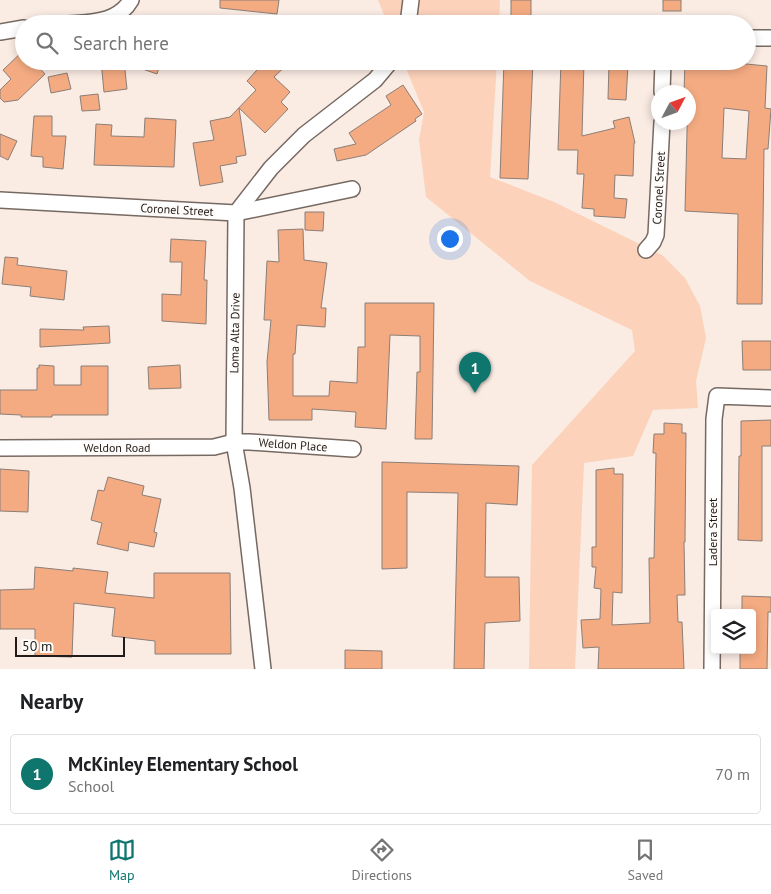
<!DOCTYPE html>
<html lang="en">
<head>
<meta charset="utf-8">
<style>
	body { margin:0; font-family:"PT Sans",sans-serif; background:#f6f6f6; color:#202124 }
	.controls { position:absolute; right:15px; bottom:15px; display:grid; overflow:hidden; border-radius:5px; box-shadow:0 2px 8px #0003 }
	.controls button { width:45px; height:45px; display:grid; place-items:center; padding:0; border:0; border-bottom:1px solid #e0e0e0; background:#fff; color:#202124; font:25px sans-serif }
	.compass { position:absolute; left:651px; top:85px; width:45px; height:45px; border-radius:50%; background:#fff; box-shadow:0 2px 8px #0003; rotate:49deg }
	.scale { position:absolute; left:15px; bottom:12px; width:110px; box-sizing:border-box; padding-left:5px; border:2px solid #211c19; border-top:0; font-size:14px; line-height:18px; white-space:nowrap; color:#211c19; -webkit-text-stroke:4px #fefbf9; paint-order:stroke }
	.you { position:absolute; left:449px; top:238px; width:18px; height:18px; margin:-12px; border:4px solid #fff; border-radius:50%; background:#1a73e8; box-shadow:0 0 0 8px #1a73e833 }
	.badge { display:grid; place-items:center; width:32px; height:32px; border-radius:50%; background:#0f766e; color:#fff; font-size:16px; font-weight:700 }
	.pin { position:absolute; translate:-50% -41px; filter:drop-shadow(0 1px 2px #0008) }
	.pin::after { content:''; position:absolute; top:26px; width:18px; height:15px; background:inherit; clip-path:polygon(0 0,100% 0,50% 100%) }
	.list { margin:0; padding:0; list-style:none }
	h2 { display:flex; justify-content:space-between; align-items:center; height:65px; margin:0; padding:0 20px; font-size:21px }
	h2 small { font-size:16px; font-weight:400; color:#757577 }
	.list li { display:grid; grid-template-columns:32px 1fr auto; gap:15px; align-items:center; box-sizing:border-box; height:80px; margin:0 10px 10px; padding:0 10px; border:1px solid #e0e0e0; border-radius:5px }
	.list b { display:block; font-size:19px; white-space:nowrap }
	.list p { margin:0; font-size:16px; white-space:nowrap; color:#757577 }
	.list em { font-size:16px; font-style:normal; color:#757577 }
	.icon { flex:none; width:28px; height:28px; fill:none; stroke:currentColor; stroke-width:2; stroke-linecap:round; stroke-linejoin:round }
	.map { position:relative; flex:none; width:771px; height:669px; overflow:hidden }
	.search { position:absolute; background:#fff; box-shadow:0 2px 8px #0003; left:15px; right:15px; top:15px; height:55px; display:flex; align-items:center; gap:12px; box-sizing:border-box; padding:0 18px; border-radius:28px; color:#757577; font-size:19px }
	.sheet { height:155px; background:#fff }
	nav { display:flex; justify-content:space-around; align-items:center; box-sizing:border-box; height:70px; border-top:1px solid #e0e0e0; background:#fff; font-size:14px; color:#757577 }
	nav a { display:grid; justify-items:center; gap:2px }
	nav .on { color:#0f766e }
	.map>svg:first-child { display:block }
</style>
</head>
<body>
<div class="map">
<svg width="771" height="669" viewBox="0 0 771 669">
	<rect width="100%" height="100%" fill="#faebe3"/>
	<g fill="#fcd2bb">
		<path d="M378,0h122l-1,24h-111z"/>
		<path d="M403,61h94l-7,116 64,25 108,53 23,23 15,28 6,32 -10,43 2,27 -45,2 -20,46 -49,7 -9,206h-46l3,-204 103,-114 -3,-21 -102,-49 -104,-84 -7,-57 5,-28z"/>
	</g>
	<g fill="#f4ab82" stroke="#8c7e77" fill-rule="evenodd">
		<path d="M220,0h59l-2,14 -57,-6z"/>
		<rect x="511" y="0" width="20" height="24"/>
		<rect x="663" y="0" width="18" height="11"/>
		<path d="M24,50v11h9l12,13 -27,26 -14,2 -4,-4v-8l11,-11 -8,-9z"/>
		<path d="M101,61h23l3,28 -23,3z"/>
		<path d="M126,61h35l-4,13 -32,-11z"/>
		<path d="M265,61h26l-17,16 16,15 -9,10 7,7 -23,24 -26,-25 7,47 -10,2 1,6 -17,3 3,16 -23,4 -7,-43 21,-3 -4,-19 20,-4 26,-27 -9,-9z"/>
		<path d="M504,61h29l-5,118 -28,-1z"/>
		<path d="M561,61h23l-2,75 33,-8 -2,-7 16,-4 6,26h-1l-1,33 -18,-1 -1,23 13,1 -2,19 -31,-2v-7l-12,-1 2,-34h-7l1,-24h-20z"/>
		<path d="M685,61h30l52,5 -2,42 6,1 -3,40h-4l-2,155h-25l1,-90 -53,-3 3,-119h-4zM724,108l25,3 -3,48 -24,-1z"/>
		<path d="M609,64l19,1 -2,35 -18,-1z"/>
		<path d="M67,73l4,16 -20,4 -3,-16z"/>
		<path d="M403,85l19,29 -7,5 1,2 -50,34 -29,6 -3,-12 22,-5 -7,-11 42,-28 -5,-9z"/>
		<path d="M98,94l2,16 -18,1 -2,-15z"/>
		<path d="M34,116h18v20h14l-3,33 -20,-2v-10l-12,-1z"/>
		<path d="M145,118l31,2 -2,47 -80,-2 2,-41 16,1 -1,11 33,1z"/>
		<path d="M0,134l17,7 -9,19 -8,-4z"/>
		<path d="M305,212h19l-1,19 -18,-1z"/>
		<path d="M303,229l1,31 23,3 -6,45h5l-1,19 -28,-2 -2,29h-2v42h36l1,-15 27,2 1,-36h7v-44h69l-2,136h-17l2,-67h3v-36l-30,-1 -4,94 -31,-2 1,-15 -44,-3v11h-43l-2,-58 4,-42h-7l3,-59 12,1 -1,-32z"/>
		<path d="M171,239l35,2 -2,39h3l-1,44 -44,-3v-27l19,1 1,-33h-12z"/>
		<path d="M5,257l13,1 -1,7 50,6 -3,29 -34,-4 1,-9 -29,-3z"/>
		<path d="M109,326l1,17 -70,4v-18l44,1 -1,-3z"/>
		<path d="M742,341h29v29h-28z"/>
		<path d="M39,365l15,1v19h27v-19h27v49h-56v2h-31v-2l-21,-1v-24h37v-22h2z"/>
		<path d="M180,365l1,23 -32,1 -1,-22z"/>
		<path d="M771,420v26h-9v95l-24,-1 1,-84h2v-35z"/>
		<path d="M664,423l18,1v9h4l-1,109h-1l1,53h-8l1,27h4l2,47h-86l1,-22 -16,1 -2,-28 19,-1 1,-30 -7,-1 2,-21h-4v-20h4v-77l18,-2v6h9l-1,119 -9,-1 -1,33 38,-2 -1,-65h5l2,-105h-3l1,-19h10z"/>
		<path d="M382,462l137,4 -2,39 -31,-2 -1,74h34l1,44 -35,2 -1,46h-30l4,-176 -51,-1v76l-25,1z"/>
		<path d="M0,469l29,2 -1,41 -28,-1z"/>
		<path d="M108,477l36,9 -2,9 19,4 -7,33 3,1 -3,14 -25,-5 -1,9 -31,-7 5,-21 -11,-3 7,-30 6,1z"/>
		<path d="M35,567l38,4v-3l35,4 -3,21 49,5v-25h76l1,81h-76v-13l-43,-5 3,-28 -41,-5 -2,54 -37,-1v-27h-35v-39l34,-1z"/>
		<path d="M742,596l29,1v15h-3l-1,57h-27v-18h12v-39h-10z"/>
		<path d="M345,650l37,1v18h-37z"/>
	</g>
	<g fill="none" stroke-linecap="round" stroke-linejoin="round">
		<defs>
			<g id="minor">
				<path d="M68,24c23,-2 50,-1 63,-24"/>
				<path d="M408,24l3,-24"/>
				<path d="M0,32l24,-4"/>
				<path d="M747,38h24"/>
				<path d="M662,92l1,-31"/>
				<path d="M0,200l236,13 116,-24"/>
				<path d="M646,250l7,-8 3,-7 6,-113"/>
				<path d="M0,448l214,-1 20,-5h16l103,7"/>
				<path d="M263,669l-21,-181 -8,-46 2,-229 35,-45 33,-33 71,-55 16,-19"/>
				<path d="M712,669l2,-250 3,-23 54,2"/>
			</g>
		</defs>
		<use href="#minor" stroke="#766962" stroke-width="18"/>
		<use href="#minor" stroke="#fff" stroke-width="15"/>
	</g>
	<g text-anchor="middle" stroke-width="4" stroke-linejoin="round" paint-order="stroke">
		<g font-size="12" fill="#211c19" stroke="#fefbf9">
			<text transform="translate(659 188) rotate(-87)" y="4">Coronel Street</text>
			<text transform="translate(177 210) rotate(3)" y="4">Coronel Street</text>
			<text transform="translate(235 333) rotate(-89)" y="4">Loma Alta Drive</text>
			<text transform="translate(293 445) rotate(4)" y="4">Weldon Place</text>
			<text x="117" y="452">Weldon Road</text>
			<text transform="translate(713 532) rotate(-90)" y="4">Ladera Street</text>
		</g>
	</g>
</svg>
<div class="controls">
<button><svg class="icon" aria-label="layers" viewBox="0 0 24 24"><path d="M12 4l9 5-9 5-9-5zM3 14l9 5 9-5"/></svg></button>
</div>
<svg class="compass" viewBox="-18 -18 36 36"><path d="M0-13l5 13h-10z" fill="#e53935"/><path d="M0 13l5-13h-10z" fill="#757577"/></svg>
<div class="scale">50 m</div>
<div class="you"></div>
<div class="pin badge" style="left:475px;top:393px">1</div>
<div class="search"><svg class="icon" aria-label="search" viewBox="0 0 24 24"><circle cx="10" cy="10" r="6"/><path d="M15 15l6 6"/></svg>Search here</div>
</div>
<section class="sheet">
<h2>Nearby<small></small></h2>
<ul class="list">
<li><span class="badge">1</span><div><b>McKinley Elementary School</b><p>School</p></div><em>70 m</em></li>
</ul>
</section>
<nav>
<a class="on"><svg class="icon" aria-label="map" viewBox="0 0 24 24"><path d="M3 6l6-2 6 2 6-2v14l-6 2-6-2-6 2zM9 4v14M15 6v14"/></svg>Map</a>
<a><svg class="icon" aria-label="directions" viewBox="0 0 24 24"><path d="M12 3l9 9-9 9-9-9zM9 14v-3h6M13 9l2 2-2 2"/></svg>Directions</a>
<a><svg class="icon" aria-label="saved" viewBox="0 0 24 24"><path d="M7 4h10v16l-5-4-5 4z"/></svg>Saved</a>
</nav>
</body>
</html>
